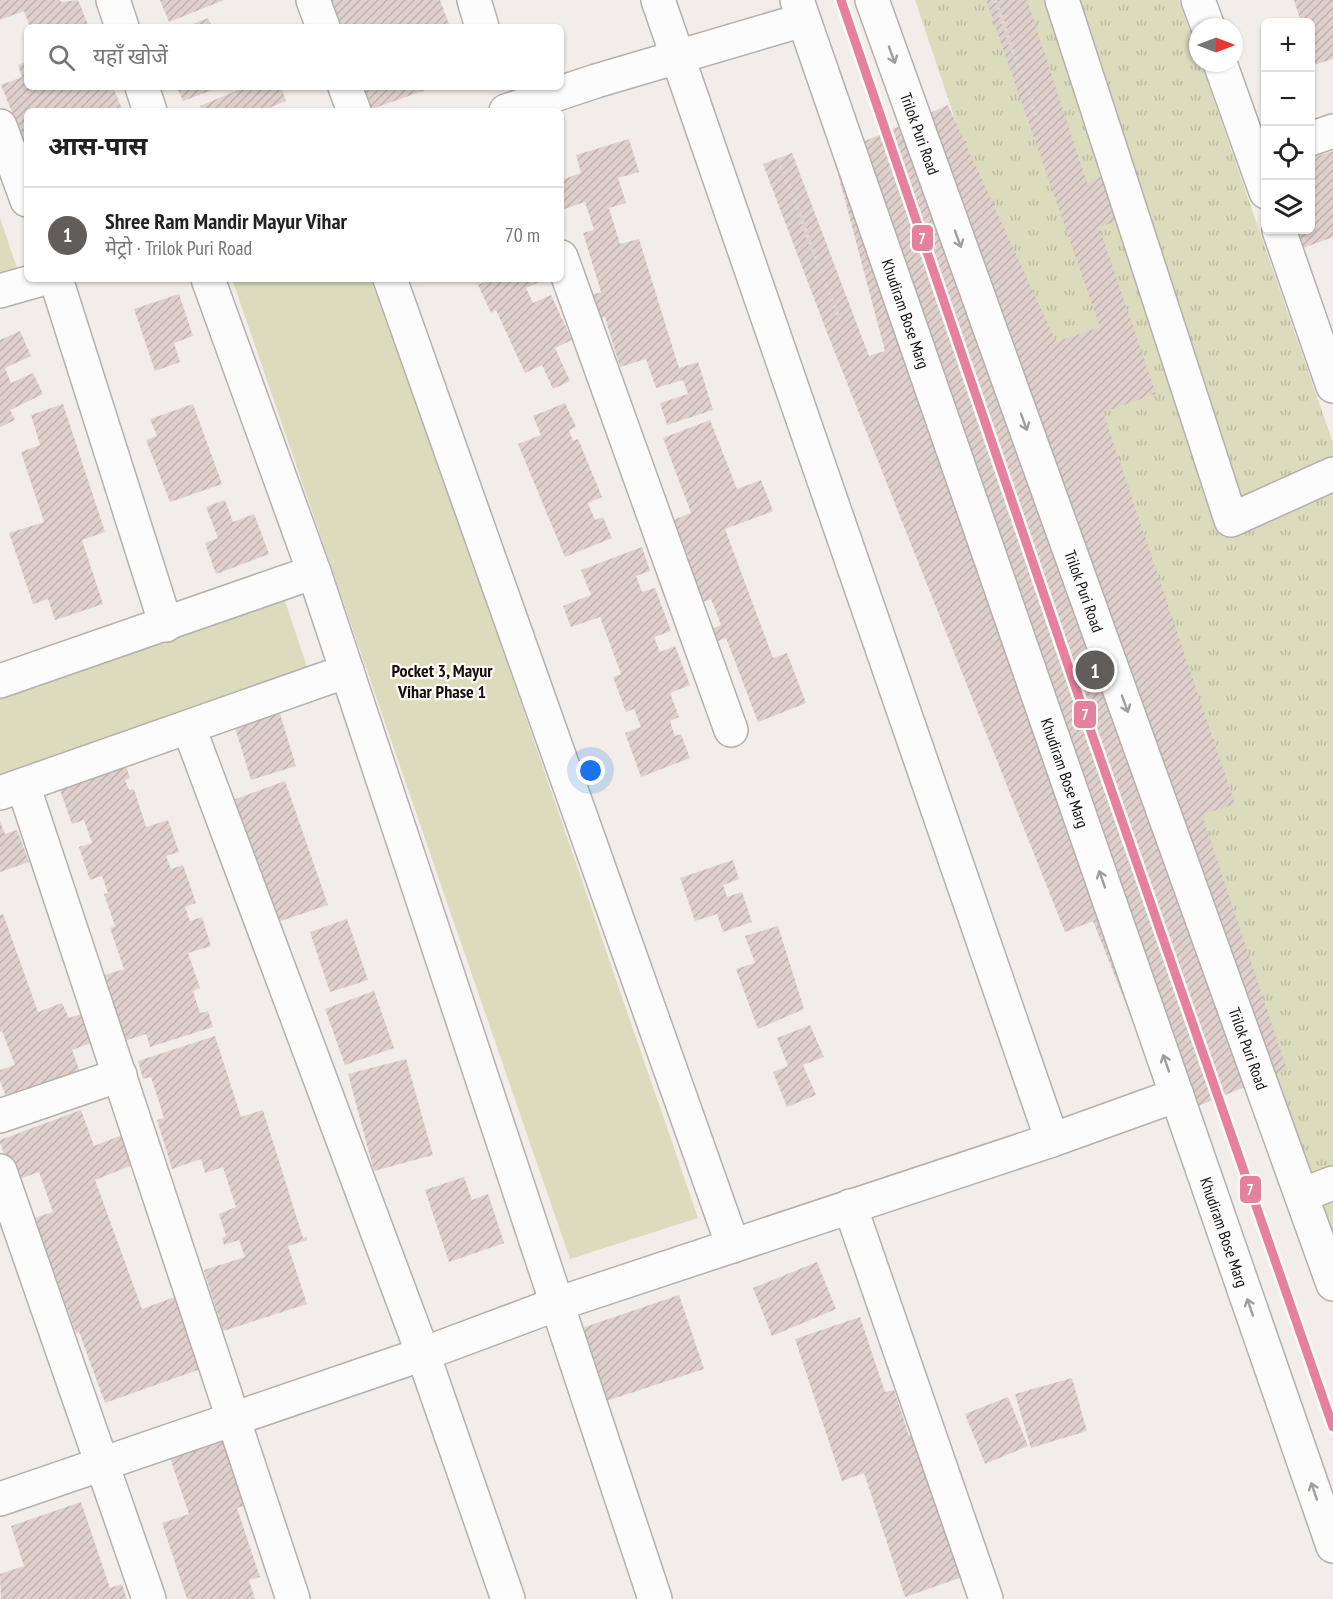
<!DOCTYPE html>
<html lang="hi">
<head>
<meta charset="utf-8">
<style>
	body { margin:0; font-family:"PT Sans Narrow","Noto Sans Devanagari",sans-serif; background:#f2f2f2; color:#222 }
	.controls { position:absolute; right:18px; top:18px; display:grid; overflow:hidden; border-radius:9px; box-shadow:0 2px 4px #0004 }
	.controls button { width:54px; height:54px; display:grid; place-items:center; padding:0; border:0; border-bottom:2px solid #e0e0e0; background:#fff; color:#222; font:30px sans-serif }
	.compass { position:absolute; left:1189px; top:18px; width:54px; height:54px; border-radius:50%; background:#fff; box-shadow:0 2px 4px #0004; rotate:90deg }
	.you { position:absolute; left:591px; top:771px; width:21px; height:21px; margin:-15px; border:4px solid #fff; border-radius:50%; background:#1a73e8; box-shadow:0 0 0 9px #1a73e833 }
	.badge { display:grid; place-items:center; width:39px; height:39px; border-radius:50%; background:#605d5a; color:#fff; font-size:20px; font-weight:700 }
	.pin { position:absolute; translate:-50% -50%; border:3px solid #fff; box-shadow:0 2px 6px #0006 }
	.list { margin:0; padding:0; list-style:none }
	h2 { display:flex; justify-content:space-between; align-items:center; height:78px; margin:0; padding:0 24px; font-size:26px }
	h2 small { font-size:20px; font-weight:400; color:#767676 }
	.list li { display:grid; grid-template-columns:39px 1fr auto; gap:18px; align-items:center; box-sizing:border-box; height:96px; padding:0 24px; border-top:2px solid #e0e0e0 }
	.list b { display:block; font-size:22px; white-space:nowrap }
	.list p { margin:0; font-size:20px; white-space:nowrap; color:#767676 }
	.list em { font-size:20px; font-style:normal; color:#767676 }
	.icon { flex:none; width:33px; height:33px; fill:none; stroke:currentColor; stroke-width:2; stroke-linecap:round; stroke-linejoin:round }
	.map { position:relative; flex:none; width:1333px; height:1599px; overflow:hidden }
	.search { position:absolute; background:#fff; box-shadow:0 2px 4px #0004; left:24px; top:24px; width:540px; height:66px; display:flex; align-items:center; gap:15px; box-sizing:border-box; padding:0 21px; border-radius:9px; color:#767676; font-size:22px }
	.panel { position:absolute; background:#fff; box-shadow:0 2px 4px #0004; left:24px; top:108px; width:540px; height:174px; border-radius:9px }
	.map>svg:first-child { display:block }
</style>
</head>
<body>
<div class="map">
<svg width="1333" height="1599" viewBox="0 0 1333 1599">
	<defs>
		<pattern id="grass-tufts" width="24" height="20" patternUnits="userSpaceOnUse" patternTransform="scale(1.5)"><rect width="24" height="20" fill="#dbdbbd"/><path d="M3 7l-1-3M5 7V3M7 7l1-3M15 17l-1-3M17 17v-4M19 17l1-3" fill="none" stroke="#bbbba1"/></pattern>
		<pattern id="building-hatch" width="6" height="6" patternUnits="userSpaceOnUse" patternTransform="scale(1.5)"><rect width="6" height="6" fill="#e0d0cc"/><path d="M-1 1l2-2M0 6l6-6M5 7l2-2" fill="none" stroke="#bfb2ae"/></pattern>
	</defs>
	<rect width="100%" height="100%" fill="#f2ede8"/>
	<path fill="url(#grass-tufts)" d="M915,0h264l19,54v9h3l132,380v802z"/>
	<g fill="#dbdbbd">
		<path d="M0,218l17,50 -17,6z"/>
		<path d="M232,279h143l323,939 -128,41z"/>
		<path d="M285,601l24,72 -309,104v-80z"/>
	</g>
	<g fill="url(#building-hatch)">
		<path d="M0,0h60l1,2 17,-2 11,27h-59l-6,-16 -24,9z"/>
		<path d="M160,0h64l-55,22z"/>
		<path d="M328,0h112l10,27h-112z"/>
		<path d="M986,0h41l60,183 16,-7 14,45 -18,6 57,167 -53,18 132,392 -33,11 85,255 -116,47 -78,-196 -28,11 -239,-602 -63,-166 29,-11 77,203 16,-5 -52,-196 115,-50 108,237 44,-15z"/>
		<path d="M1294,0h39v59l-20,6 -3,-10v-33h-9z"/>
		<path d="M208,18l4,9h-26z"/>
		<path d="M27,61v26h86l10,24h-96v38l-26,-64 21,-8 -4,-12z"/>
		<path d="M177,87h43l-37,14z"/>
		<path d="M245,87h36l5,14 -17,7 1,3h-68l-2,-5z"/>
		<path d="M360,87h74l-65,23z"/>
		<path d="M629,139l10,33 -21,6 8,25 -17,5 11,36 19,-5 40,129 19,-6 15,48 -46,15 -7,-22 28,-9 -5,-14 -27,8 -10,-29 -26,8 -15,-50 -11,4 -8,-24 15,-5 -18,-59 11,-3 -9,-28 -24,8v-30l20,-7 -5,-18z"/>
		<path d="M1333,151v86l-30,11 -6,-18h13v-72z"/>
		<path d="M490,279h56l-20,9 7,15 18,-8 21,45 -17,8 15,33 -17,8 -11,-24 -17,8 -29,-63 -5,3 -13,-28z"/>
		<path d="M179,294l14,42 -19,7 6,19 -25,9 -21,-62z"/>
		<path d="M20,331l11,25 -26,12 6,15 22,-10 10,21 -33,16 5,10 -15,7v-87z"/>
		<path d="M565,403l11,24 -7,3 4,11 5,-2 24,58 -14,6 7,17 8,-3 9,21 -47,19 -47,-113 23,-9 -8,-19z"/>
		<path d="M63,404l42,128 -23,8 21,64 -48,16 -7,-21 -15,5 -24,-71 35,-11 -23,-70 19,-7 -9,-30z"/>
		<path d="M193,404l29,80 -52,18 -24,-62 11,-4 -7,-17z"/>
		<path d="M710,420l27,69 24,-9 12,31 -48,18 48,129 14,-5 19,50 -48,19 -32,-84 -19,7 -5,-12 19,-8 -10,-26 -19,7 -17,-42 14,-6 -16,-38 18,-7 -28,-75z"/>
		<path d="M225,500l8,22 21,-8 15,40 -53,20 -11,-31 13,-5 -12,-31z"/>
		<path d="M642,547l8,24 -14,5 6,16 13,-4 16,43 -17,6 6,15 15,-6 15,39 -20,8 9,24 -9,4 5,15 6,-2 9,24 -49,19 -16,-44 16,-6 -7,-18 -8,3 -13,-35 8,-3 -21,-57 -29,10 -8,-21 28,-11 -10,-25z"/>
		<path d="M277,704l19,62 -45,14 -19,-62z"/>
		<path d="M123,757l7,21 -5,2 4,10 5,-1 12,38 22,-7 11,32 -13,4 5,13 12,-4 13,38 -11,4 5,14 12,-4 9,29 -23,7 12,35 -7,3 7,22 8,-2 5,16 -63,20 -4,-13 -22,7 -22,-65 22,-7 -14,-41 5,-2 -11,-32 4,-1 -6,-17 -12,4 -11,-33 13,-4 -8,-23 -12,4 -16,-45z"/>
		<path d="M285,781l43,124 -56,19 -42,-123z"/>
		<path d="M0,821l5,13 12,-4 12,32 -29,10z"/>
		<path d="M733,860l6,19 -16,6 4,12 15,-5 10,30 -29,10 -6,-18 -22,7 -15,-43z"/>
		<path d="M3,914l35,98 24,-9 7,15 20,-7 10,29 -27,10 10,28 -73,26 -9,-23v-11l15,-5 -13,-34 -2,1v-117z"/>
		<path d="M347,919l21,61 -38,12 -20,-60z"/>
		<path d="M778,926l26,83 -46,20 -22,-60 19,-6 -10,-27z"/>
		<path d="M374,991l20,57 -49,17 -20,-56z"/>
		<path d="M810,1025l14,32 -21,8 13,30 -29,12 -14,-35 15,-6 -11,-28z"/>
		<path d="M215,1036l26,81 22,-7 40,128 4,-1v3l-19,6 19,58 -84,27 -19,-61 41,-13 -6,-17 -15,5 -2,-7 4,-2 -7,-22 17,-7 -13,-40 -18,6 -4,-14 -29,10 -15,-49 7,-2 -13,-41 -8,2 -5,-18z"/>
		<path d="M406,1059l27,96 -59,16 -26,-97z"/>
		<path d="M81,1110l13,36 28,-11 11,30 -38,15 47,129 38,-14 26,72 -101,36 -26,-71 -3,1 -42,-115 19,-6 -14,-40 -25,9 -14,-38v-3z"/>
		<path d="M464,1177l8,23 16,-6 16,49 -55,19 -24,-72z"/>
		<path d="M817,1262l19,47 -64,27 -19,-48z"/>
		<path d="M679,1295l25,74 -101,33 -24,-73z"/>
		<path d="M860,1317l25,75 9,-2 15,46 12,-4 50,142 -66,23 -41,-124 -22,8 -47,-142z"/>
		<path d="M1072,1378l15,53 -56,17 -16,-54z"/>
		<path d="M1008,1397l20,49 -43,18 -20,-50z"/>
		<path d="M227,1432l24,72 -14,4 23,69 -11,3 6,19h-68l-25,-76 27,-9 -21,-62z"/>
		<path d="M81,1502l29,86 12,-4 5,15h-126l-1,-25 24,-8 -13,-40z"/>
	</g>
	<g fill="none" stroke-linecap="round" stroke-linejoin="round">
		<defs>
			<g id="minor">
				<path d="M113,0l9,27"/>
				<path d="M313,0l10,27"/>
				<path d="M474,0l8,27"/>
				<path d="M658,0l394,1140"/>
				<path id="s1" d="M797,0l536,1546"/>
				<path id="s2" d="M872,0l461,1284"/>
				<path d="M1062,0l169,520 102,-46"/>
				<path d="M1198,0l10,27"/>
				<path d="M1220,63l46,129"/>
				<path d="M142,87l8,24"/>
				<path d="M345,87l9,24"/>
				<path d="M506,111l90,-30 207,-61"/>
				<path d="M0,126l27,74"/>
				<path d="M1310,139l23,-8"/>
				<path d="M1279,230l54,156"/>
				<path d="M561,257l170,473"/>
				<path d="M56,279l110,346"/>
				<path d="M208,279l106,293 341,1027"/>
				<path d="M390,279l343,967"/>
				<path d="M0,291l42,-12"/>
				<path d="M0,681l314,-109"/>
				<path d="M189,728l234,626 85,245"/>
				<path d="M23,785l270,814"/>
				<path d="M0,793l347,-122"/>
				<path d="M0,1116l120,-41"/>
				<path d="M0,1171l149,428"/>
				<path d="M1302,1195l31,-12"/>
				<path d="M850,1206l136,393"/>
				<path d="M0,1499l423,-145 134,-50 495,-164 125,-45"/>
			</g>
		</defs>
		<use href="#minor" stroke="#b3b0ad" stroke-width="36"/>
		<g stroke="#d9d9d7" stroke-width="4" stroke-dasharray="3 4.5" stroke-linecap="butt">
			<path d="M995,0l41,115"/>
			<path d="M778,158l60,158"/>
		</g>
		<use href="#minor" stroke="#fdfcfc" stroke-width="33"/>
		<defs>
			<path id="metro-1" d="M841,0l231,677 261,750"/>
		</defs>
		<use href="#metro-1" stroke="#fffcf8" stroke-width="14"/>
		<use href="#metro-1" stroke="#e5819c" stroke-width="9"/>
	</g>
	<defs><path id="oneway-shaft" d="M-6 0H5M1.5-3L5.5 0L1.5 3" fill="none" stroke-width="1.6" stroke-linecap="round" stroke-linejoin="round" transform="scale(1.5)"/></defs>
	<g stroke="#9f9e9c">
		<use href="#oneway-shaft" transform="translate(892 55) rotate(70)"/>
		<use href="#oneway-shaft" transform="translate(958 239) rotate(70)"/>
		<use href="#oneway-shaft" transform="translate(1024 422) rotate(70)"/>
		<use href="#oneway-shaft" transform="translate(1125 704) rotate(70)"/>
		<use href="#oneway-shaft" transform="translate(1102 879) rotate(-109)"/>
		<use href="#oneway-shaft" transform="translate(1166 1063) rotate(-109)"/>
		<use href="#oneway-shaft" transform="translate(1250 1307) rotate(-109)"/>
		<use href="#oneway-shaft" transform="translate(1314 1491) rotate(-109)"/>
	</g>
	<g text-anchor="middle" stroke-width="4.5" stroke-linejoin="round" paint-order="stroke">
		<g font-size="16" fill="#12100d" stroke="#fffcf8">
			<text dy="6" stroke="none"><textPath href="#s2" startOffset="142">Trilok Puri Road</textPath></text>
			<text dy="6" stroke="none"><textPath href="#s1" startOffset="332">Khudiram Bose Marg</textPath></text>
			<text dy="6" stroke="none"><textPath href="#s2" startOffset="628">Trilok Puri Road</textPath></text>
			<text dy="6" stroke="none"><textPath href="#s1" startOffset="818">Khudiram Bose Marg</textPath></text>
			<text dy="6" stroke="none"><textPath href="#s2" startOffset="1114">Trilok Puri Road</textPath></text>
			<text dy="6" stroke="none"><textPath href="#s1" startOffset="1304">Khudiram Bose Marg</textPath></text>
		</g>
		<g font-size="18" font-weight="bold" fill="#12100d" stroke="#fffcf8">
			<text x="442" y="677">Pocket 3, Mayur<tspan x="442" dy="21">Vihar Phase 1</tspan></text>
		</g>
	</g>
	<g stroke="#fffcf8" stroke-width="2">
		<rect x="911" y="224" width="23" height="28" rx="6" fill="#e5819c"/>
		<rect x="1073" y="700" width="24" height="29" rx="6" fill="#e5819c"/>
		<rect x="1239" y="1175" width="23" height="29" rx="6" fill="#e5819c"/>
	</g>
	<g font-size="16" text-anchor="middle" font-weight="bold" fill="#fff">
		<text x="922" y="244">7</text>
		<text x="1085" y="720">7</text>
		<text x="1250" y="1195">7</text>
	</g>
</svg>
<div class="controls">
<button>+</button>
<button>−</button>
<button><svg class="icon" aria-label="locate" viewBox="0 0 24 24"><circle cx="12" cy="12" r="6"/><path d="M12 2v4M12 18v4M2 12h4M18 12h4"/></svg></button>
<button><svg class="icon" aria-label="layers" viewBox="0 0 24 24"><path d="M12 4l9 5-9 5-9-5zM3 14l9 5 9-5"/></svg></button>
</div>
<svg class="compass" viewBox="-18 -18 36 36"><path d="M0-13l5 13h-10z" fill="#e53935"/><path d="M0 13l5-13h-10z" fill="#767676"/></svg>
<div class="you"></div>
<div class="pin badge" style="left:1095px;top:670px">1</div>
<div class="search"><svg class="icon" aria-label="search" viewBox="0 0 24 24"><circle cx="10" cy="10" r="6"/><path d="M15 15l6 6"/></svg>यहाँ खोजें</div>
<section class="panel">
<h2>आस-पास<small></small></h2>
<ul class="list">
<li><span class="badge">1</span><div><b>Shree Ram Mandir Mayur Vihar</b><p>मेट्रो · Trilok Puri Road</p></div><em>70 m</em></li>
</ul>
</section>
</div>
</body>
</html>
